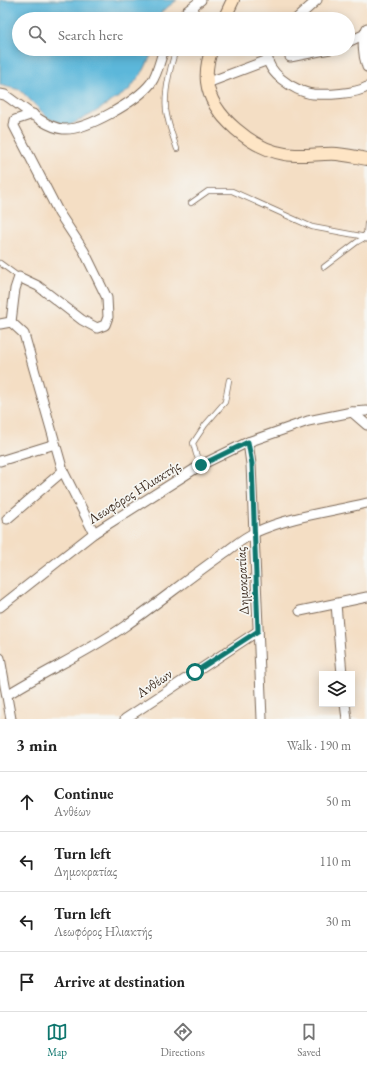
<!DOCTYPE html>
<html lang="en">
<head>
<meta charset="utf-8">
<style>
	body { margin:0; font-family:"EB Garamond",serif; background:#f6f6f6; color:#222 }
	.controls { position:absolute; right:12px; bottom:12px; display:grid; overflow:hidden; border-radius:0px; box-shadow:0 2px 10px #0003 }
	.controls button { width:36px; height:36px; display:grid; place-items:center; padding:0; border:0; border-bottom:1px solid #e0e0e0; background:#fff; color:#222; font:20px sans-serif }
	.stop { position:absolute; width:12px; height:12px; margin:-9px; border:3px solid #0f766e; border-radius:50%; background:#fff }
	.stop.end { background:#0f766e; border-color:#fff; box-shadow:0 1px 4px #0008 }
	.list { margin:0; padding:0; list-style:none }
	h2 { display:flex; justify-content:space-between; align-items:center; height:52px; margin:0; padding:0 16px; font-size:17px }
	h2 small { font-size:13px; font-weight:400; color:#767676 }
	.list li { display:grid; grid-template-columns:26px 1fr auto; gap:12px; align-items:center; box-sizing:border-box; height:60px; padding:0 16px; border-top:1px solid #e0e0e0 }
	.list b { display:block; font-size:15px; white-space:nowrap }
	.list p { margin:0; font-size:13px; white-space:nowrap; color:#767676 }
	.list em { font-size:13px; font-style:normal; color:#767676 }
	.icon { flex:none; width:22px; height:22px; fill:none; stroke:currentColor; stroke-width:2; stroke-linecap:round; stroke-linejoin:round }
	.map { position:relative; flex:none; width:367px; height:719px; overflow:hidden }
	.search { position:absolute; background:#fff; box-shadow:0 2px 10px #0003; left:12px; right:12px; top:12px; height:44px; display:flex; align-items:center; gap:10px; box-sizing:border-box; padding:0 14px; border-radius:22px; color:#767676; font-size:15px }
	.sheet { height:292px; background:#fff }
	nav { display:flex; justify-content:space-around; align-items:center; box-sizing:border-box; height:56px; border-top:1px solid #e0e0e0; background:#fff; font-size:11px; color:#767676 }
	nav a { display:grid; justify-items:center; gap:2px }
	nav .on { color:#0f766e }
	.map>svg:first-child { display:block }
</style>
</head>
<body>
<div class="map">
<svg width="367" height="719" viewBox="0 0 367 719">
	<rect width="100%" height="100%" fill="#f6f6f2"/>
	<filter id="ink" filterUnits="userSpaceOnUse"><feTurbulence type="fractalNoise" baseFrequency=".025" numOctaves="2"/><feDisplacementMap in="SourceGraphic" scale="8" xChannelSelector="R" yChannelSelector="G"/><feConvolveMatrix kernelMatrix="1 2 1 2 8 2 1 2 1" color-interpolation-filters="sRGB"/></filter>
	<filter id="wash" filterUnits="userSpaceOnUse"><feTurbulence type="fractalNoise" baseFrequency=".012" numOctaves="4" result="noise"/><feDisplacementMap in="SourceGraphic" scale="16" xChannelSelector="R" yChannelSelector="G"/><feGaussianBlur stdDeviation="0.9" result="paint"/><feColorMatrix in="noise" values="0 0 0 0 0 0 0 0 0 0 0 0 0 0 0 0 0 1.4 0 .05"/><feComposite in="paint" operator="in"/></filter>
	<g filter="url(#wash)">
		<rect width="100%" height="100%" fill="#f4dec4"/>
		<path fill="#5cb7da" stroke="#4c707c" d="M0,0h177l-16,12 -1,7h-141v30h135l-10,21 -16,21 -36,23 -24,12 -20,-8 -28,-28 -20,-5z"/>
	</g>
	<g filter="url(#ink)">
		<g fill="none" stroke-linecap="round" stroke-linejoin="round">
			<defs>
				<g id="lane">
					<path d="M189,19l7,-11"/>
					<path d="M176,49c-6,19 -12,42 -10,61 2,14 7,27 11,39"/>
					<path d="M191,203l17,-12h24l80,36 54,10"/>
					<path d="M366,237l1,-13"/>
					<path d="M0,263l19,14"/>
					<path d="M324,267l33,-25 9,-5"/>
					<path d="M201,465l-5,-11 -3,-11 12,-18 20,-23 4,-22"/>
				</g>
				<g id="street">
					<path d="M180,19l7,-8 14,-11"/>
					<path d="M296,19l21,-19"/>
					<path d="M367,28c-6,11 -4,27 0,39"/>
					<path d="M348,42l15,-7"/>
					<path d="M269,49c-9,21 26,43 44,45 14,1 42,0 54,-7"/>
					<path d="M290,57l40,-8"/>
					<path d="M207,83l61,-23"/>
					<path d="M0,94l5,1c15,10 41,33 58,34 23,2 74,-28 88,-46 7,-10 9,-23 13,-34"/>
					<path d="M366,237h1"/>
					<path d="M11,322l4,-33 4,-12 19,9 44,34 15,8 8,-3 3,-8 -1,-19 -23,-47 -25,-38 -45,-87 1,-6 18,-6"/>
					<path d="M0,324l11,-2 13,12 39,137 31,62"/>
					<path d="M352,412l15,13"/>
					<path d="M248,442l3,22 11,255"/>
					<path d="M0,461l55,-17"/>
					<path d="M7,519l56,-48"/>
					<path d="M336,604l6,70"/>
					<path d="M0,607l94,-74 107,-68 47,-23 60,-21 44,-9 15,-1"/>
					<path d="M300,611l67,-14"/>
					<path d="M0,658l11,61"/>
					<path d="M7,695c38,-24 81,-43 118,-69 33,-23 65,-49 98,-72 10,-7 21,-17 33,-22 35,-16 74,-20 111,-29"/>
					<path d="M345,704l2,15"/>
					<path d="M125,719l133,-88"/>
				</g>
				<g id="secondary">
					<path d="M224,19l9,-19"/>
					<path d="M212,49c-4,10 -6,23 -5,33 4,34 46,67 78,72 17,3 35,-1 52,0 10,1 20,3 30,5"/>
				</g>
			</defs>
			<use href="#lane" stroke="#7c6958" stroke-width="6"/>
			<use href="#street" stroke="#7c6958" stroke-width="11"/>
			<use href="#secondary" stroke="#7c6958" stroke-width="14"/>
			<use href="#lane" stroke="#fff" stroke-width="4.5"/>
			<use href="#street" stroke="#fff" stroke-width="9"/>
			<use href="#secondary" stroke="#fee5c5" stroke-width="12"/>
		</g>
	</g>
	<g fill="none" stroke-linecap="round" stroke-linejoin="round" filter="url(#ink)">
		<path stroke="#0f766e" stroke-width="5" d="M195,672l63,-41 -6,-167 -4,-22 -47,23"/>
	</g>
	<g text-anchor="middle" stroke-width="3.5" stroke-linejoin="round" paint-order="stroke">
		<g font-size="14" fill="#3b2a1e" stroke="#f6f6f2">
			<text transform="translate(134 492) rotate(-32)" y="5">Λεωφόρος Ηλιακτής</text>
			<text transform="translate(242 581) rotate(-93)" y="5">Δημοκρατίας</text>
			<text transform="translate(154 683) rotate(-34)" y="5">Ανθέων</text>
		</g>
	</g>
</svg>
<div class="controls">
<button><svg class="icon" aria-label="layers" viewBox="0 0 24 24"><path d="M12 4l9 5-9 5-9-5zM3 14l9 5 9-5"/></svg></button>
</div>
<div class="stop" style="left:195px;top:672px"></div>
<div class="stop end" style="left:201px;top:465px"></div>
<div class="search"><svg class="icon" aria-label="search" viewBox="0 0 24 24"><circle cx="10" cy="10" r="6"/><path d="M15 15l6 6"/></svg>Search here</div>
</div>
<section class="sheet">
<h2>3 min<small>Walk · 190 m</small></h2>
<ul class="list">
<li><svg class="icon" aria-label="ahead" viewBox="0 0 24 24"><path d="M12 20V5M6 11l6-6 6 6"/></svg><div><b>Continue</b><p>Ανθέων</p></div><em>50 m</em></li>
<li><svg class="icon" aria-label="left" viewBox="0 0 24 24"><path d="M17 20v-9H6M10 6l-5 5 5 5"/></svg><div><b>Turn left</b><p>Δημοκρατίας</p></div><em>110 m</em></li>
<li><svg class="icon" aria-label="left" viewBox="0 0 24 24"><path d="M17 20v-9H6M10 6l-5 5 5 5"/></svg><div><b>Turn left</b><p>Λεωφόρος Ηλιακτής</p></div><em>30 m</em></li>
<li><svg class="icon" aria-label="arrive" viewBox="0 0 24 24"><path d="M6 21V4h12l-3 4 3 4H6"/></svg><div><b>Arrive at destination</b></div></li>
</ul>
</section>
<nav>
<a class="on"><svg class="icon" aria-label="map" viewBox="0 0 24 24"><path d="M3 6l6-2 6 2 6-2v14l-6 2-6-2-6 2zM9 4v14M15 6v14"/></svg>Map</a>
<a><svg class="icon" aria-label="directions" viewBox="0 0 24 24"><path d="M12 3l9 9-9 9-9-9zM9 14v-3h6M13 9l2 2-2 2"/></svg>Directions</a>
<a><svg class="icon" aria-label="saved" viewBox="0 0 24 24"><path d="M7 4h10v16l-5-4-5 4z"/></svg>Saved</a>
</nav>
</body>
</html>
